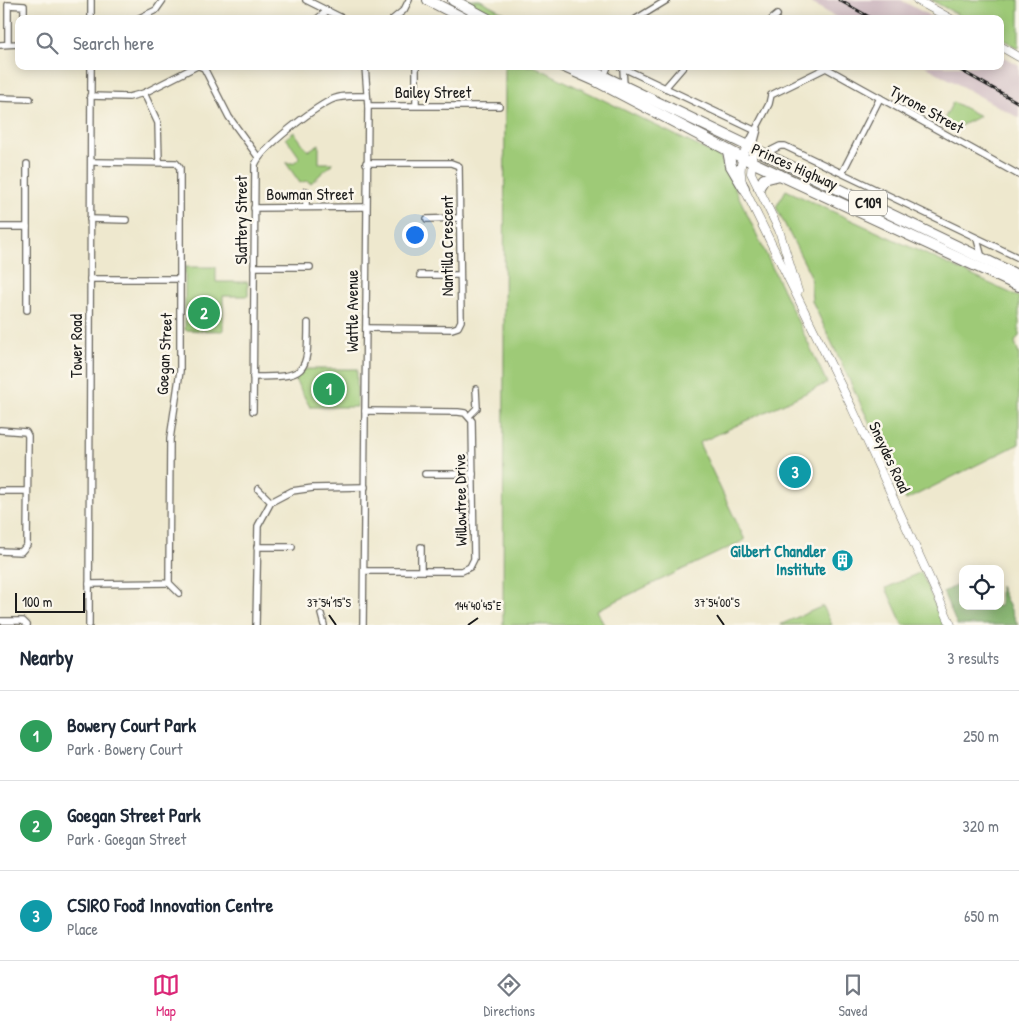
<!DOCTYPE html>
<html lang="en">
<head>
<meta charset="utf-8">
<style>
	body { margin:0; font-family:"Patrick Hand",sans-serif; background:#f6f6f7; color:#1f2937 }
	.controls { position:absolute; right:15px; bottom:15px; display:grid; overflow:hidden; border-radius:10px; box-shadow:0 2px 12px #0003 }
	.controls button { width:45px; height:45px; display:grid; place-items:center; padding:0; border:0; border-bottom:1px solid #e0e1e3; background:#fff; color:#1f2937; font:25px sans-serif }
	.scale { position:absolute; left:15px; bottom:12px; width:70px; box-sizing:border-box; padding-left:5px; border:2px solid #1c1c1c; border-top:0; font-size:14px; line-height:18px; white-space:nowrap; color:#1c1c1c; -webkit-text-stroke:4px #fbf7ec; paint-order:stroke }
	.you { position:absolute; left:414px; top:234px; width:18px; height:18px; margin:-12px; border:4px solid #fff; border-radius:50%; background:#1a73e8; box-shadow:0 0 0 8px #1a73e833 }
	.badge { display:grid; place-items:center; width:32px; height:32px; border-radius:50%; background:#db2777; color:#fff; font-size:16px; font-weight:700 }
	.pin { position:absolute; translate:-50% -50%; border:2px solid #fff; box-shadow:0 1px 5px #0006 }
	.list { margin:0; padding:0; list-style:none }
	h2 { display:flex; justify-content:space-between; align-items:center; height:65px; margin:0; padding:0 20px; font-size:21px }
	h2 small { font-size:16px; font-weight:400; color:#747a83 }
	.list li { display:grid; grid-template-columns:32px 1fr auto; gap:15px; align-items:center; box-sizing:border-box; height:90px; padding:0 20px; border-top:1px solid #e0e1e3 }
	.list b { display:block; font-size:19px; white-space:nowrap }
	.list p { margin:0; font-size:16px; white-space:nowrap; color:#747a83 }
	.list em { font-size:16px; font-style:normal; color:#747a83 }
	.icon { flex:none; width:28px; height:28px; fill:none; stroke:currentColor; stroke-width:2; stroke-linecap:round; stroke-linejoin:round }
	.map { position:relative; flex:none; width:1019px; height:625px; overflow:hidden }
	.search { position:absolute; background:#fff; box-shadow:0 2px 12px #0003; left:15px; right:15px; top:15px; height:55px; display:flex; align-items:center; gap:12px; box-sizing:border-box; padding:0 18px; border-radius:10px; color:#747a83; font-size:19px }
	.sheet { height:335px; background:#fff }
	nav { display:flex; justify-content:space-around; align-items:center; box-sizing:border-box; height:70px; border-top:1px solid #e0e1e3; background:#fff; font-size:14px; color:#747a83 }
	nav a { display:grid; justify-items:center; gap:2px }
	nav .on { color:#db2777 }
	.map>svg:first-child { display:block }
</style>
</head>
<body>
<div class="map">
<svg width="1019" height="625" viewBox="0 0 1019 625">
	<rect width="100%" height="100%" fill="#fbf7ec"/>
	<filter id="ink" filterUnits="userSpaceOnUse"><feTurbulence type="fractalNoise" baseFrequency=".02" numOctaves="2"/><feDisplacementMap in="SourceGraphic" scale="10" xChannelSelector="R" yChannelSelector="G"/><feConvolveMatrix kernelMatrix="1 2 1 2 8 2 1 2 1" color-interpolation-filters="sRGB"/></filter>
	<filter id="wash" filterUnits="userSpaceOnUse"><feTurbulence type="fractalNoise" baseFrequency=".0096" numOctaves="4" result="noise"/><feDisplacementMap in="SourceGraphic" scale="20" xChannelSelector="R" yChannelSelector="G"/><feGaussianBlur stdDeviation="1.12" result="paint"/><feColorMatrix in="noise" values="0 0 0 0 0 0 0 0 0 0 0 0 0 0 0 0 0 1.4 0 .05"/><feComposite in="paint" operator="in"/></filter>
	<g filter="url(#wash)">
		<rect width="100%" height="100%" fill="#eee8ce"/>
		<g fill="#d2bec4">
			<path d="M806,0h95l34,19h-96z"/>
			<path d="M1000,55l19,10v53l-94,-52h75z"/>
		</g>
		<g fill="#9eca77" stroke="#5d734a">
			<path d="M462,0h18l36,19h-15z"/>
			<path d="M931,0h88v48l-19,-10v-19h-34z"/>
			<path d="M505,66h29l186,91 107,226 -128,60 46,97 -148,70 7,15h-101z"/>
			<path d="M953,102l27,14 -30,15 -9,-6z"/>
			<path d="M294,132l14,19 11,-7v19h14l-22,20 -5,-2 -6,2 -14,-20h7l7,-5 -14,-20z"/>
			<path d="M786,190l233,107v39l-4,6 4,13v89l-113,56 -94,-199 -2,-27 -34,-67z"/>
			<path d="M185,267h31v15h32v14h-25v35l-38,-1z"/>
			<path d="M305,369h52v38h-47l-16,-29z"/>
			<path d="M921,572l23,53h-41l-17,-37z"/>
			<path d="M823,606l9,19h-52l4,-2z"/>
		</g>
		<path fill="#7eae68" stroke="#4d6542" d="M963,582v24h37v-20l18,39h-61l-14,-33z"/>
	</g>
	<g filter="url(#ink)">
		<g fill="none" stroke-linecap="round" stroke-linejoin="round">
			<defs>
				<g id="street">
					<path d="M91,0v19"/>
					<path d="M306,0l38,19"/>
					<path d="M137,19l19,-9 7,-10"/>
					<path d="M317,19l10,-8"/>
					<path d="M393,19l11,-9 5,-10"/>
					<path d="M636,19l31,-19"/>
					<path d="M772,19l5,-4"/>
					<path d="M8,44v-39l16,1v13"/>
					<path d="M0,45l19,-1"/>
					<path d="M199,66l5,2 25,49 29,40"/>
					<path d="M416,66v39"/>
					<path d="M619,66l135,64"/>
					<path d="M623,68l1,18"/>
					<path d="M604,77l4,-11"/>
					<path d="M665,88l19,-22"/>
					<path d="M144,93l14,30 1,39"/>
					<path d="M90,96l39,1 15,-4 53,-27"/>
					<path d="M0,98l30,1"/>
					<path d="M368,106h131"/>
					<path d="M747,146l22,-42 2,-9 55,-27 193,107"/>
					<path d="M753,148l5,-19"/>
					<path d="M764,154l16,-8h5l234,112"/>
					<path d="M842,173l38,-75"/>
					<path d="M306,207v-16"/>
					<path d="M254,208l112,-1"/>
					<path d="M90,219l36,1"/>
					<path d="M427,219l33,-1"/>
					<path d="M0,227h27v83"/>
					<path d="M27,227v-63"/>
					<path d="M977,239l5,19"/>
					<path d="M254,267h56"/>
					<path d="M420,275h40"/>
					<path d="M90,279h89"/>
					<path d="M366,328l86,1 6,-2 3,-6 -2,-155 -8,-3h-85"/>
					<path d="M253,377c53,0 55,-2 55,-54"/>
					<path d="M253,411l2,-246c6,-17 58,-56 76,-65 10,-5 23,-4 34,-4"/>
					<path d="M469,416l8,-8 -1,-19"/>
					<path d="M0,430l26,2 2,4 -1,109 -6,7 -21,-1"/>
					<path d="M425,474h48"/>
					<path d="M258,489l13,13"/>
					<path d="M0,491h26"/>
					<path d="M257,547h35"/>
					<path d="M421,547v23"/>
					<path d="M364,571h98l8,-4 4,-8 -2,-138 -7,-8 -7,-1 -93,-1"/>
					<path d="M169,583l10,10"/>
					<path d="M89,584l80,-1 1,-144 10,-68v-203l-4,-5 -85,-1"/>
					<path d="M321,614l3,11"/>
					<path d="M0,621h23l4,4"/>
					<path d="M89,625l2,-559"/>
					<path d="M256,625l2,-99 13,-24 21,-11 21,-3 52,-1"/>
					<path d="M363,625l5,-519 -3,-40"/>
				</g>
				<g id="secondary">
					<path d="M917,0l34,19"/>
					<path d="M1000,46l19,11"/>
					<path d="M747,146c-7,14 -9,27 -3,42l108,220 99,217"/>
					<path d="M753,148l-2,25 28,57 19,61"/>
				</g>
				<g id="highway">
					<path d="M428,0l37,19"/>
					<path d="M453,0l35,19"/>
					<path d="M562,66l34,15 145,76 278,129"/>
					<path d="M582,66l437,210"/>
					<path d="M728,151l3,15 13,22"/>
					<path d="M759,187l5,-8 16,-4"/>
				</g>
			</defs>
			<use href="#street" stroke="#66635a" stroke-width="8"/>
			<use href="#secondary" stroke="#66635a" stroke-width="9"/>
			<use href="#highway" stroke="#66635a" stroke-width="12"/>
			<use href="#street" stroke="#fff" stroke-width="5.5"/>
			<use href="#secondary" stroke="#fff" stroke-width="8"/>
			<use href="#highway" stroke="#fff" stroke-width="10"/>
			<defs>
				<g id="rail">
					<path d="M839,0l34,19"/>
					<path d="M953,66l66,37"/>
				</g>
			</defs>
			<use href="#rail" stroke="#1c1c1c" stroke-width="3"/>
			<use href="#rail" stroke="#fbf7ec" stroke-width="1" stroke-dasharray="4" stroke-linecap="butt"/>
		</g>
	</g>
	<path fill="none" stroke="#1c1c1c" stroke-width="2" d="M329,615l7,10M717,615l7,10M468,625l10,-7"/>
	<defs>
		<symbol id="building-disc" viewBox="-11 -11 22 22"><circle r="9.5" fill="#0f9aa8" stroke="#fbf7ec"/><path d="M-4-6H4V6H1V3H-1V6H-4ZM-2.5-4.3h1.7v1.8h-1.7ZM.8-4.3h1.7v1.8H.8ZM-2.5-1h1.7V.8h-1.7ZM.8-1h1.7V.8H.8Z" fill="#fff"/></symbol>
	</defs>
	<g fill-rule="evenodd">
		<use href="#building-disc" x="830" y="548" width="25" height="25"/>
	</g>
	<g text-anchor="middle" stroke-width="5" stroke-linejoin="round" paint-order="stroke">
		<rect fill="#fbf7ec" stroke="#5f5e5a" stroke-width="1" x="849" y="190.5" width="38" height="25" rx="4"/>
		<g font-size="15" font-weight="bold" fill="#1c1c1c">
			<text x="868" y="208">C109</text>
		</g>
		<g font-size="16" fill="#1c1c1c" stroke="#fbf7ec">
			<text x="433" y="98">Bailey Street</text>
			<text transform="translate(927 109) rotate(29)" y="6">Tyrone Street</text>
			<text transform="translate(795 166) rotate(24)" y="6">Princes Highway</text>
			<text x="310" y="200">Bowman Street</text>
			<text transform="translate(241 220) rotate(-90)" y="6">Slattery Street</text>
			<text transform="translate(447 246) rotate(-90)" y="6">Nantilla Crescent</text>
			<text transform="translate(352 311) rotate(-90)" y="6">Wattle Avenue</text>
			<text transform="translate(76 346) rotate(-90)" y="6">Tower Road</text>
			<text transform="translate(164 354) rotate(-87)" y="6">Goegan Street</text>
			<text transform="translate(890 457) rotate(65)" y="6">Sneydes Road</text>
			<text transform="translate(460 500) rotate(-91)" y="6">Willowtree Drive</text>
		</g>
		<g font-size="16" font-weight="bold" fill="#0d838f" stroke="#fbf7ec" text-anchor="end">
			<text x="826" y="557">Gilbert Chandler<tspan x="826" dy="18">Institute</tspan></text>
		</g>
	</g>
	<g font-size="12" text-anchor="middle" fill="#1c1c1c" stroke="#fbf7ec" stroke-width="5" stroke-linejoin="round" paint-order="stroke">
		<text x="329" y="607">37°54'15"S</text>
		<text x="717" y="607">37°54'00"S</text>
		<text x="478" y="610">144°40'45"E</text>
	</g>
</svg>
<div class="controls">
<button><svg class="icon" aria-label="locate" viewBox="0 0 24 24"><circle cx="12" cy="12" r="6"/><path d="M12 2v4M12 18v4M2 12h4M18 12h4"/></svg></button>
</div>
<div class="scale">100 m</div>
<div class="you"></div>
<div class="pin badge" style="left:329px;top:389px;background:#2e9e5b">1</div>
<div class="pin badge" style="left:204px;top:313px;background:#2e9e5b">2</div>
<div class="pin badge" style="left:795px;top:472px;background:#0f9aa8">3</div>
<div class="search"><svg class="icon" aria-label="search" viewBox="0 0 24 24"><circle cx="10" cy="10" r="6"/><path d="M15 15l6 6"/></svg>Search here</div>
</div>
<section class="sheet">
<h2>Nearby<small>3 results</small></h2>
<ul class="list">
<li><span class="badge" style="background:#2e9e5b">1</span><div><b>Bowery Court Park</b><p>Park · Bowery Court</p></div><em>250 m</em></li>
<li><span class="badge" style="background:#2e9e5b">2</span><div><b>Goegan Street Park</b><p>Park · Goegan Street</p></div><em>320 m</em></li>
<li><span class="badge" style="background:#0f9aa8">3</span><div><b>CSIRO Foođ Innovation Centre</b><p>Place</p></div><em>650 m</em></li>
</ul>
</section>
<nav>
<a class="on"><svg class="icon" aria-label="map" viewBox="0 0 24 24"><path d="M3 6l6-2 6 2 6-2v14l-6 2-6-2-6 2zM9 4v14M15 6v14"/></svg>Map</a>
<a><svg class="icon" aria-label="directions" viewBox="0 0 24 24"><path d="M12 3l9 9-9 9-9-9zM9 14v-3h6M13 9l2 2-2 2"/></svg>Directions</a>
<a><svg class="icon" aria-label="saved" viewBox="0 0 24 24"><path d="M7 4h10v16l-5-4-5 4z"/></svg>Saved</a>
</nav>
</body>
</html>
